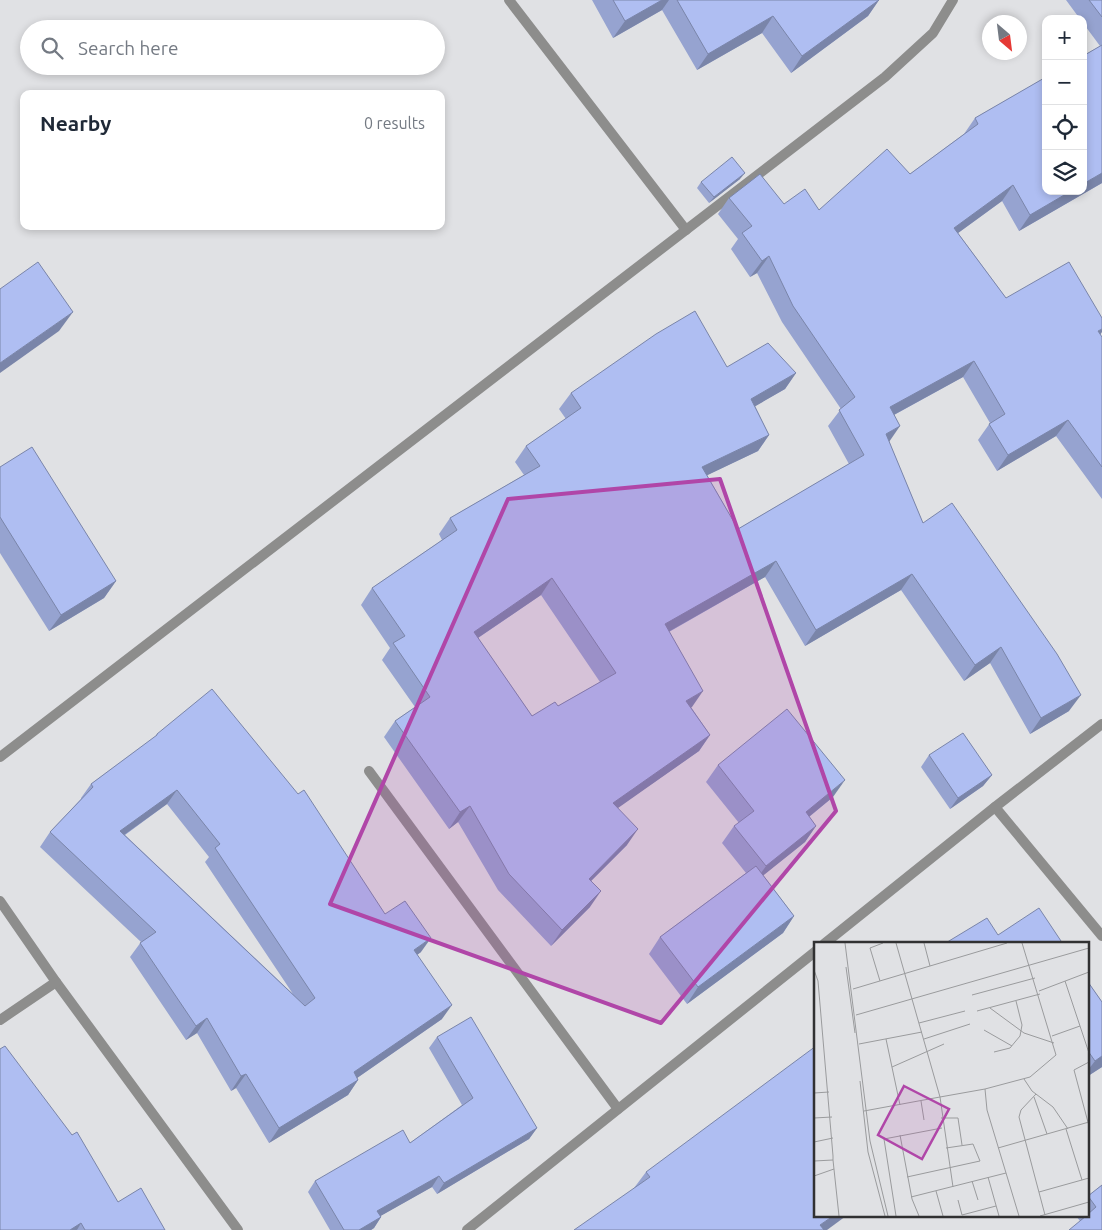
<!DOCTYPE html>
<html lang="en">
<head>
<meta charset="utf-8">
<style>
	body { margin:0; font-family:Ubuntu,sans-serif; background:#f6f6f7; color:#1f2937 }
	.controls { position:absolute; right:15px; top:15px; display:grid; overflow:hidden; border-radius:10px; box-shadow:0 2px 8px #0003 }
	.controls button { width:45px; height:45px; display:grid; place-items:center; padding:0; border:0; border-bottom:1px solid #e0e1e3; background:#fff; color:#1f2937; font:25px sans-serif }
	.compass { position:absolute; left:982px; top:15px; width:45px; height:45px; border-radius:50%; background:#fff; box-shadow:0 2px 8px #0003; rotate:152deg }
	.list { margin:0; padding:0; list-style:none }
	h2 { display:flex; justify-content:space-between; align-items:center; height:65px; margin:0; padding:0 20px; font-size:21px }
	h2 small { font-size:16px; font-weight:400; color:#747a83 }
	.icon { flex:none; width:28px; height:28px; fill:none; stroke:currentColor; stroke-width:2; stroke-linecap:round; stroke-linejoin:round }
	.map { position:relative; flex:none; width:1102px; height:1230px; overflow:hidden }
	.search { position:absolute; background:#fff; box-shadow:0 2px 8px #0003; left:20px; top:20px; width:425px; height:55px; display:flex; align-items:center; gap:12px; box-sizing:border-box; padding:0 18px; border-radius:28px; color:#747a83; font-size:19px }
	.panel { position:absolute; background:#fff; box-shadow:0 2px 8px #0003; left:20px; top:90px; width:425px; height:140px; border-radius:10px }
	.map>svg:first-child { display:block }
</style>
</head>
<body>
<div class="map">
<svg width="1102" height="1230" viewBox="0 0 1102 1230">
	<rect width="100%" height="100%" fill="#e0e1e4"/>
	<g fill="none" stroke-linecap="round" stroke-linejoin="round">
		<g stroke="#8d8d8c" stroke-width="10">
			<path d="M509,0l177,230"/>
			<path d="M0,757l885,-680 48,-44 20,-33"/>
			<path d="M369,771l249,338"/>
			<path d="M995,807l107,129"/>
			<path d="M0,901l56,81 182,248"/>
			<path d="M824,944l171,-137 107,-83"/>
			<path d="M0,1020l56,-38"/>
			<path d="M467,1230l349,-279"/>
		</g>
	</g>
	<g fill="#96a3d0" fill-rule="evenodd">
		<path d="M592,0h287l-11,16 -77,57 -29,-40 -65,37 -35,-60 -49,28z"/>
		<path d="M1066,0h36v183l-83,48 -17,-30 -44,32 48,65 94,37 2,2v162l-46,-63 -59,35 -19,-31 12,-17 -27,-46 -69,38 -5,27 34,81 146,188 -39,23 -40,-71 -26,18 -63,-91 -96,56 -40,-69 -96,55 23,75h-1l19,28 -11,16 -82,57 10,37 -36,36 -1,26 -39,39 -53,-56 -40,-68 -9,7 -65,-92 11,-16 20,-14 -33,-47 8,-12 -29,-43 11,-17 70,-48 -3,-6 11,-16 74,-43 -9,-13 11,-16 40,-27 -7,-10 12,-16 156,-26 69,6 -11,16 -30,17 14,29 -11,16 -51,24 31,54 111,-65 -21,-38 13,-17 -59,-87 -25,-49 -7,4 -19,-28 7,-10 -20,-25 11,-16 55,6 35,6 91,-36 54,-40 11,-16 125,-72 -17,-23v-4h-3zM541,595l59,87 -42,24 -26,10 -54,-78z"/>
		<path d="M740,179l-31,24 -12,-15 4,-6z"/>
		<path d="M0,467l116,114 -12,17 -55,33 -49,-78z"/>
		<path d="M157,734l228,180 36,38 -4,3 25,64 -85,59 1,2 -10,15 -79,48 -33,-55 -5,3 -34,-58 -11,7 -56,-83 11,-15 -101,-95 10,-15 31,-33v-1l10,-14 64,-47zM167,804l42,53 -4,5 88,132 -168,-159z"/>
		<path d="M929,755l63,20 -9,11 -33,23 -29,-42z"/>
		<path d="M718,765l115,32 -24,20 7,9 -11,16 -42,33 31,41 -11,17 -96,71 -38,-50 11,-17 86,-64 -24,-30 12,-17 5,-3 -33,-41z"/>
		<path d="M1088,982l14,20v65l-14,9z"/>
		<path d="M437,1037l100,91 -8,11 -92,55 -5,-7 -52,29 1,1 -7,11 -3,2h-41l-22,-38 7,-11 95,-38 52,-38 -33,-57z"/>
		<path d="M646,1172l181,58 -193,-42z"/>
		<path d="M1102,1185v45l-22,-9 -4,-5h12v-20z"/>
		<path d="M118,1202l47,28h-165z"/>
	</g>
	<g fill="#7a85a9">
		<path d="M662,0h7l-7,10 -49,28 12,-17z"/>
		<path d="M879,0l-11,16 -77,57 11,-17z"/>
		<path d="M773,16l-11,17 -65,37 11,-16z"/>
		<path d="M745,173l-5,6 -31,24 5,-6z"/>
		<path d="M1102,173v10l-83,48 11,-16 41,-24h12v-7z"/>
		<path d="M1013,185l-11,16 -59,43 11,-16z"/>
		<path d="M769,256l-12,17 -7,4 12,-16z"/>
		<path d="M73,312l-14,19 -59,42v-10z"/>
		<path d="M1102,329v3l-7,10 3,-11z"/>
		<path d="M974,361l-11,16 -84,46 11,-16z"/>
		<path d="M796,373l-11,16 -45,26 11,-16z"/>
		<path d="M1068,420l-12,16 -59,35 11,-16z"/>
		<path d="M900,426l-11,16 -3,-8z"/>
		<path d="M769,435l-11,16 -67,32 11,-16z"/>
		<path d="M776,561l-11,16 -111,63 11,-16z"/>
		<path d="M912,574l-11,16 -96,56 11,-16z"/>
		<path d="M552,578l-11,17 -78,53 11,-16z"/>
		<path d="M116,581l-12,17 -55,33 12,-16z"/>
		<path d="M1001,647l-11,16 -26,18 11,-16z"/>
		<path d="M703,691l-11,16 -17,10 11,-16z"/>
		<path d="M1081,695l-12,16 -39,23 11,-16z"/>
		<path d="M710,735l-11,16 -98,69 12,-17z"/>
		<path d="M992,775l-9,11 -33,23 8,-11z"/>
		<path d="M845,780l-12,17 -39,32 12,-17z"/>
		<path d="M177,790l-10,14 -57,41 10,-14z"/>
		<path d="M470,806l-12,16 -9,7 11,-17z"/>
		<path d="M816,826l-11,16 -51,41 12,-17z"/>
		<path d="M638,829l-11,16 -50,50 12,-16z"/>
		<path d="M601,891l-11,16 -39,39 11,-16z"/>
		<path d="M794,916l-11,17 -96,71 11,-17z"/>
		<path d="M431,938l-10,14 -17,12 10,-14z"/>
		<path d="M452,1005l-10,14 -98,68 10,-15z"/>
		<path d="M207,1018l-10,15 -11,7 10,-14z"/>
		<path d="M1102,1056v11l-14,9v-6l7,-9z"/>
		<path d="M246,1074l-10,14 -5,3 10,-15z"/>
		<path d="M358,1080l-10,15 -79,48 10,-15z"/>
		<path d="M537,1128l-8,11 -92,55 7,-11z"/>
		<path d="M439,1176l-7,11 -62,35 7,-11z"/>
		<path d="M833,1216h13l-19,14h-10l3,-5z"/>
		<path d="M381,1217l-7,11 -3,2h-12z"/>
		<path d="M81,1223l-4,7h-7z"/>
	</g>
	<g fill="#afbef2" stroke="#7a85a9" fill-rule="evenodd">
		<path d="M613,0h49l-37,21z"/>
		<path d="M677,0h202l-77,56 -29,-40 -65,38z"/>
		<path d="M1089,0h13v17z"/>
		<path d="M1102,45v128l-19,11v-128z"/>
		<path d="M1046,77v114h25l-41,24 -17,-30 -59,43 52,70 63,-36 33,56v11l-4,2 4,6v130l-34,-47 -60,35 -19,-31 16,-10 -31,-53 -84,46 10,19 -14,8 37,89 29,-20 105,151 24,41 -40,23 -40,-71 -26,18 -63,-91 -96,56 -40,-69 -111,63 38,67 -17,10 24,34 -97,68 25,26 -49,50 12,12 -39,39 -53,-56 -39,-68 -10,6 -65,-91 35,-24 -37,-54 12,-7 -33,-48 85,-58 -7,-12 90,-52 -14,-20 55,-38 -10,-15 85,-59 39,-23 32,56 41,-24 28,30 -45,26 18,36 -67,32 36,62 126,-74 -25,-45 16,-13 -62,-91 -24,-50 -7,5 -20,-28 10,-7 -23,-28 31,-24 24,30 21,-15 14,21 68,-61 23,25 68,-50 -3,-6zM552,578l64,95 -58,33 -3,-4 -23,14 -58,-84z"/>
		<path d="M732,157l13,16 -31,24 -13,-15z"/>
		<path d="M38,262l35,50 -73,51v-74z"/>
		<path d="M32,447l84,134 -55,34 -61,-98v-50z"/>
		<path d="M212,689l86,105 6,-4 81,124 20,-13 26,37 -17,12 38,55 -98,67 4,8 -79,48 -33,-54 -5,2 -34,-58 -11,8 -56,-83 16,-11 -106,-100 43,-45 -2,-3 66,-49v-1zM177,790l43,54 -5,4 100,150 -10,8 -185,-175z"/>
		<path d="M787,709l58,71 -39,32 10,14 -50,40 -32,-40 20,-15 -36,-46z"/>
		<path d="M963,733l29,42 -34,23 -29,-43z"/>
		<path d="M756,866l38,50 -96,71 -38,-50z"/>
		<path d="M1039,908l24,36h-119l43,-26 11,17z"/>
		<path d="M1088,982l14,20v54l-7,5 -7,-10z"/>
		<path d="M471,1017l66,111 -93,55 -5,-7 -62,35 4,6 -22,13h-15l-29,-49 88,-51 7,13 63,-45 -36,-61z"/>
		<path d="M5,1046l67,89 5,-3 41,70 23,-14 24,42h-80l-4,-7 -11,7h-70v-181z"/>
		<path d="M816,1046v170h17l-13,9 4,5h-250l76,-53 -4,-5z"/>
		<path d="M1102,1185v45h-33l17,-14h2v-2l8,-7 -8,-11z"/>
	</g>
	<path fill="#b046a8" fill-opacity="0.2" stroke="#b046a8" stroke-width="4" stroke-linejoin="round" d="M720,479l116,332 -175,212 -331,-119 178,-405z"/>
	<g transform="translate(814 942)">
		<rect width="275" height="275" fill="#e0e1e4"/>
		<path fill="none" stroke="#9a9b9d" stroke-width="1" d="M31,1l25,198 18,75M82,1l44,154 45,-8M110,1l6,23M32,25l9,66M0,28l4,11 15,175v4l-19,1M66,39l-10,-33 13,-5M251,39l24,72M39,47l154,-46M225,49l50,-19M158,53l63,-17M176,66l34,25 30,10M163,69l63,-17M42,73l233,-67M105,81l46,-12M170,88l28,16M238,94l28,-10M72,97l14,66M110,97l46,-15M45,102l63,-12M180,110l16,-4 10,-12 2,-11 -6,-24M275,120l-15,8 15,56M78,125l52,-23M210,137l8,12 21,16 15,22M46,139l8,71 17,64M0,151l15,-1M222,152l-15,16 -2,7 26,98M220,155l13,37M107,159l3,19M50,169l76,-14 13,90M0,176l18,-1M127,176h17l4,27M252,187l16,51M86,193l12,64 7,17M0,200l19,-4M184,206l91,-26M19,218l6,56M0,234l20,-7M93,235l73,-16 -7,-17 -27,4M174,235l11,39M158,239l6,19M122,249l7,25M225,250l50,-14M97,255l95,-24M144,258l4,15M148,273l34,-9M82,274l-12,-77 58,-11M205,274l-32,-106 -2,-21 45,-12 26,-22 -34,-112M226,274l49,-14"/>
		<path fill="#b046a8" fill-opacity="0.15" stroke="#b046a8" stroke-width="2.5" d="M90,144l45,23 -27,50 -44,-24z"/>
		<rect width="275" height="275" fill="none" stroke="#313132" stroke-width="2.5"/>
	</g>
</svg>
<div class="controls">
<button>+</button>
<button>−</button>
<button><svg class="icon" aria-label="locate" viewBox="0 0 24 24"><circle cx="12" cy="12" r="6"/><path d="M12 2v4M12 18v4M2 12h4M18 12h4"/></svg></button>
<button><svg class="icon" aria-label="layers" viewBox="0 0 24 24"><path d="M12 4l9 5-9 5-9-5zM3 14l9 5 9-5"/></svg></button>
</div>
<svg class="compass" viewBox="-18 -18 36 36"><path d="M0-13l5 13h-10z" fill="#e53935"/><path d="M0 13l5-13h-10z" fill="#747a83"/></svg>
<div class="search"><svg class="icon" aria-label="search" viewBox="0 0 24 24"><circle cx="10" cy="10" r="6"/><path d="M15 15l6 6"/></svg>Search here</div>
<section class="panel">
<h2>Nearby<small>0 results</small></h2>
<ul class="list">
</ul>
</section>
</div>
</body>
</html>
